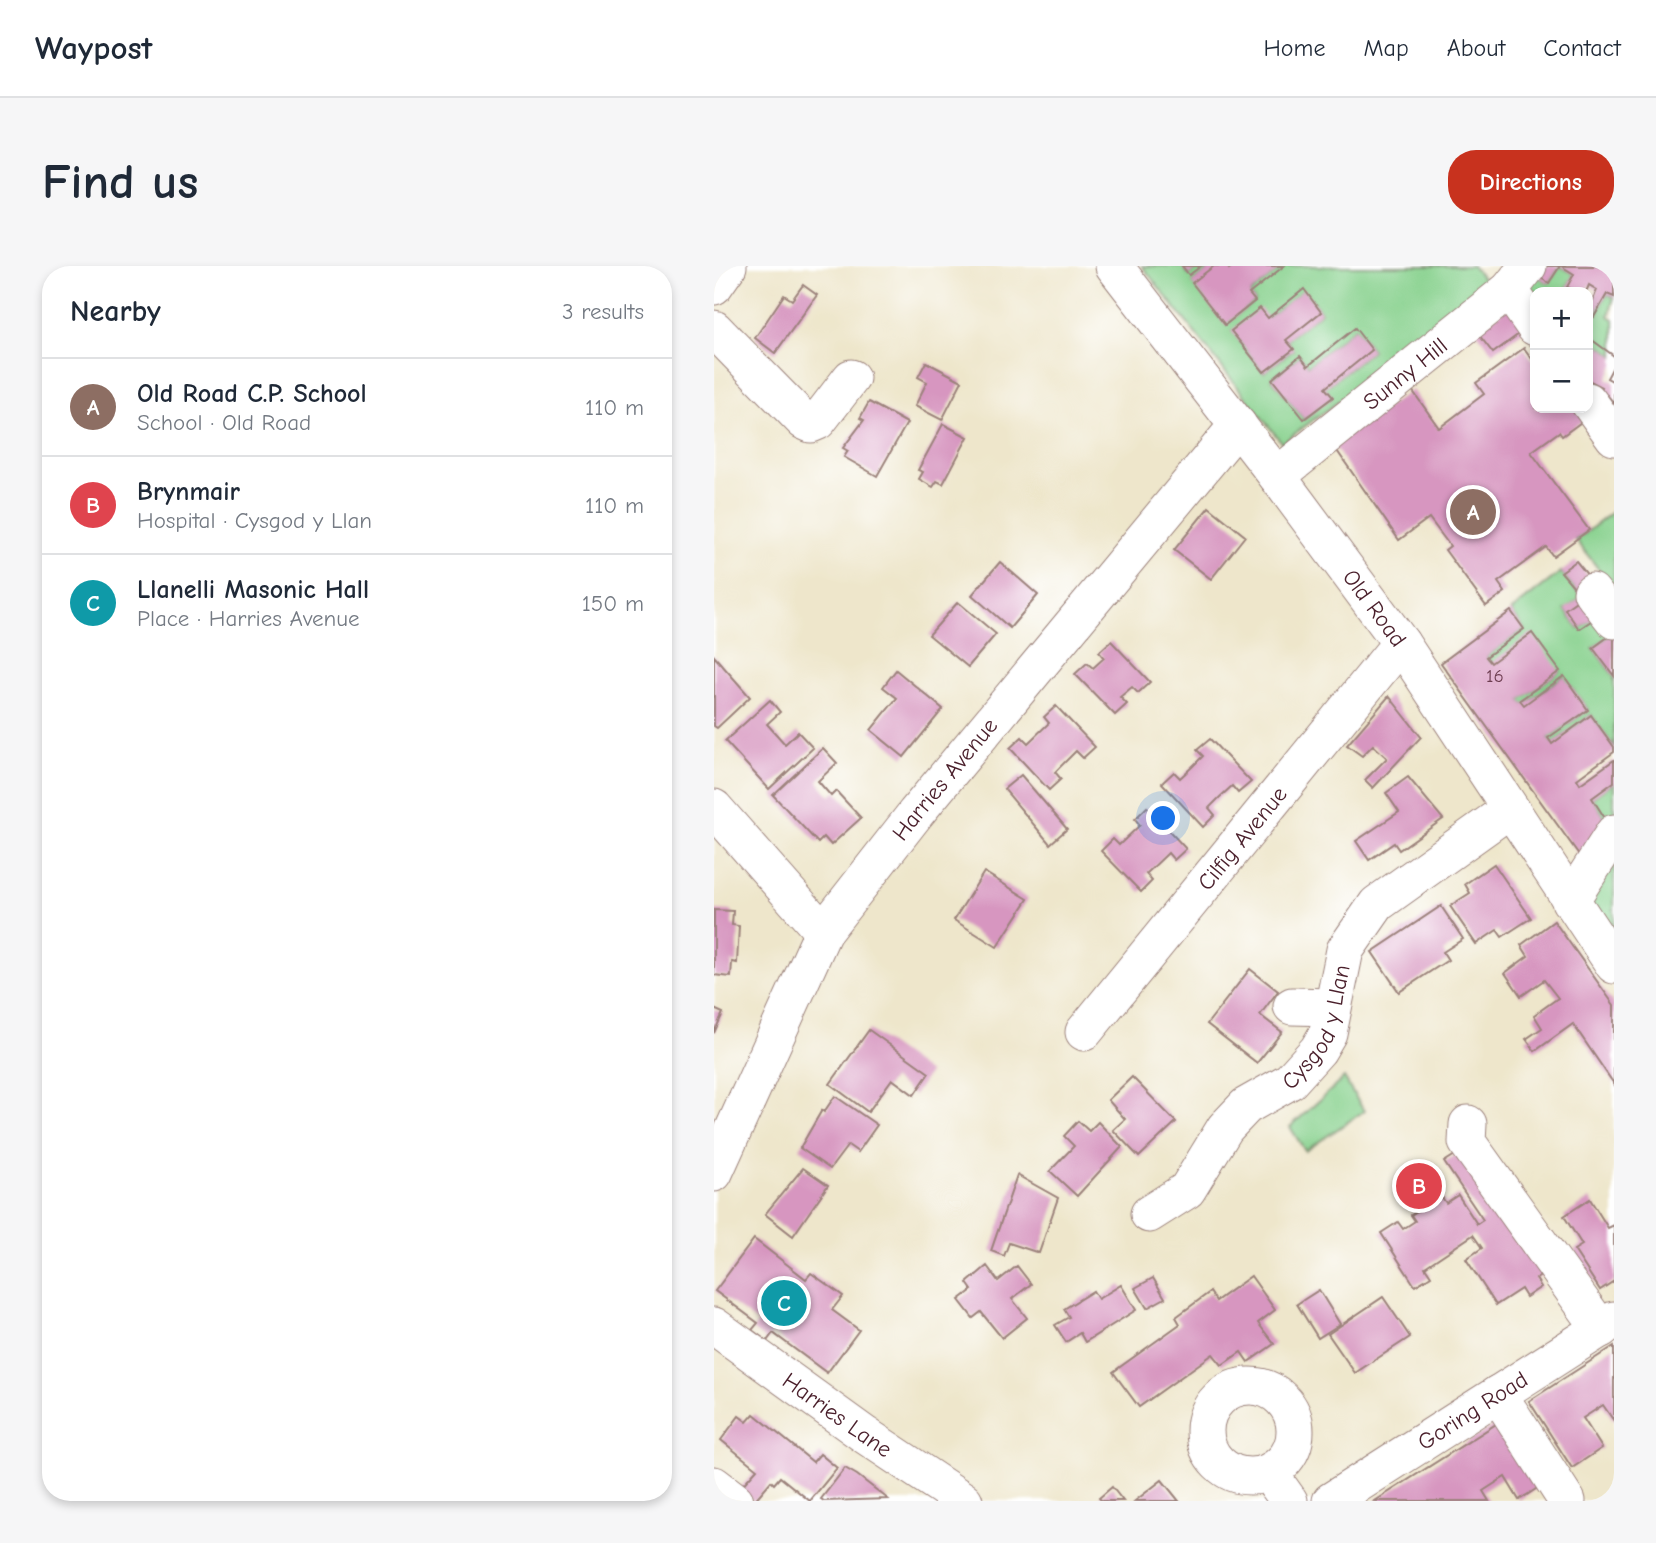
<!DOCTYPE html>
<html lang="en">
<head>
<meta charset="utf-8">
<style>
	body { margin:0; font-family:"Comic Neue",sans-serif; background:#f6f6f7; color:#1f2937 }
	.controls { position:absolute; right:21px; top:21px; display:grid; overflow:hidden; border-radius:14px; box-shadow:0 4px 10px #0003 }
	.controls button { width:63px; height:63px; display:grid; place-items:center; padding:0; border:0; border-bottom:2px solid #e0e1e3; background:#fff; color:#1f2937; font:35px sans-serif }
	.you { position:absolute; left:450px; top:553px; width:24px; height:24px; margin:-18px; border:5px solid #fff; border-radius:50%; background:#1a73e8; box-shadow:0 0 0 10px #1a73e833 }
	.badge { display:grid; place-items:center; width:46px; height:46px; border-radius:50%; background:#c8321e; color:#fff; font-size:23px; font-weight:700 }
	.pin { position:absolute; translate:-50% -50%; border:4px solid #fff; box-shadow:0 2px 7px #0006 }
	.list { margin:0; padding:0; list-style:none }
	h2 { display:flex; justify-content:space-between; align-items:center; height:91px; margin:0; padding:0 28px; font-size:30px }
	h2 small { font-size:23px; font-weight:400; color:#747a83 }
	.list li { display:grid; grid-template-columns:46px 1fr auto; gap:21px; align-items:center; box-sizing:border-box; height:98px; padding:0 28px; border-top:2px solid #e0e1e3 }
	.list b { display:block; font-size:26px; white-space:nowrap }
	.list p { margin:0; font-size:23px; white-space:nowrap; color:#747a83 }
	.list em { font-size:23px; font-style:normal; color:#747a83 }
	.map { position:relative; flex:none; width:900px; height:1235px; overflow:hidden; border-radius:28px }
	header { display:flex; align-items:center; gap:42px; box-sizing:border-box; height:98px; padding:0 35px; background:#fff; border-bottom:2px solid #e0e1e3 }
	header strong { font-size:33px }
	nav { display:flex; gap:38px; margin-inline-start:auto; font-size:24px }
	.intro { display:flex; align-items:center; justify-content:space-between; box-sizing:border-box; height:168px; padding:0 42px }
	h1 { margin:0; font-size:49px }
	.button { padding:18px 32px; border-radius:28px; background:#c8321e; color:#fff; font-size:24px; font-weight:700 }
	main { display:flex; gap:42px; padding:0 42px }
	aside { flex:1; background:#fff; border-radius:28px; box-shadow:0 4px 10px #0003 }
	.map>svg:first-child { display:block }
</style>
</head>
<body>
<header>
<strong>Waypost</strong>
<nav><a>Home</a><a>Map</a><a>About</a><a>Contact</a></nav>
</header>
<div class="intro"><h1>Find us</h1><a class="button">Directions</a></div>
<main>
<aside>
<h2>Nearby<small>3 results</small></h2>
<ul class="list">
<li><span class="badge" style="background:#8d6e63">A</span><div><b>Old Road C.P. School</b><p>School · Old Road</p></div><em>110 m</em></li>
<li><span class="badge" style="background:#e0444e">B</span><div><b>Brynmair</b><p>Hospital · Cysgod y Llan</p></div><em>110 m</em></li>
<li><span class="badge" style="background:#0f9aa8">C</span><div><b>Llanelli Masonic Hall</b><p>Place · Harries Avenue</p></div><em>150 m</em></li>
</ul>
</aside>
<div class="map">
<svg width="900" height="1235" viewBox="0 0 900 1235">
	<rect width="100%" height="100%" fill="#fff"/>
	<filter id="ink" filterUnits="userSpaceOnUse"><feTurbulence type="fractalNoise" baseFrequency=".0143" numOctaves="2"/><feDisplacementMap in="SourceGraphic" scale="14" xChannelSelector="R" yChannelSelector="G"/><feConvolveMatrix kernelMatrix="1 2 1 2 8 2 1 2 1" color-interpolation-filters="sRGB"/></filter>
	<filter id="wash" filterUnits="userSpaceOnUse"><feTurbulence type="fractalNoise" baseFrequency=".00686" numOctaves="4" result="noise"/><feDisplacementMap in="SourceGraphic" scale="28" xChannelSelector="R" yChannelSelector="G"/><feGaussianBlur stdDeviation="1.57" result="paint"/><feColorMatrix in="noise" values="0 0 0 0 0 0 0 0 0 0 0 0 0 0 0 0 0 1.4 0 .05"/><feComposite in="paint" operator="in"/></filter>
	<g filter="url(#wash)">
		<rect width="100%" height="100%" fill="#eee6cb"/>
		<g fill="#88d18e" stroke="#69785c" stroke-width="2" fill-rule="evenodd">
			<path d="M428,0h40l7,9 12,-9h13l-21,17 32,41 30,-23 -6,-7 35,-28h188l18,20 -3,6 -205,151zM590,24l17,22 -35,28 7,10 -29,22 -32,-41 36,-13zM641,62l17,22 -47,38 7,9 -28,22 -32,-40 28,-23 8,10z"/>
			<path d="M846,0l14,8 -7,13 10,5h-42v14l-10,-16 10,-15 14,8z"/>
			<path d="M893,28l7,3 -5,19 5,3v37l-26,-19v-24l6,3z"/>
			<path d="M900,245v78l-38,-49z"/>
			<path d="M847,306l21,25 -17,13 14,19 18,-12 15,17 -19,14 21,28v71l-23,-32 -39,29 -4,-6 40,-28 -25,-34 -39,29 -4,-5 40,-29 -69,-8 -5,-6 38,-28 -13,-18z"/>
			<path d="M900,516v38l-4,6 -18,-28z"/>
			<path d="M900,572v108l-26,-47z"/>
			<path d="M630,812l20,33 -59,40 -15,-24z"/>
		</g>
		<g id="blocks">
			<g fill="#d796c0">
				<path d="M468,0h19l-12,9z"/>
				<path d="M500,0h13l2,3 4,-3h51l-35,28 6,7 -30,24 -33,-42z"/>
				<path d="M827,0h19l-11,17 -14,-8z"/>
				<path d="M847,0h53v31l-7,-3 -13,23 -6,-4 9,-23 -8,-5 -3,7h-9l-10,-5 7,-13z"/>
				<path d="M89,19l14,10 -42,58 -20,-15 29,-43 8,5z"/>
				<path d="M590,23l17,23 -35,28 8,9 -30,23 -33,-41 29,-23 8,10z"/>
				<path d="M796,39l17,23 -34,25 -17,-22z"/>
				<path d="M641,62l17,22 -47,38 8,9 -29,22 -32,-40 28,-23 8,10z"/>
				<path d="M874,71l26,19v9l-7,13 7,4v21l-7,-8 -7,5 -3,-4 5,-9 -14,-7 2,-11 -2,-1z"/>
				<path d="M810,82l11,15v45h47l6,9 -26,19 -3,-4 -28,20 58,78 -36,26 -7,-9 -48,35 7,10 -19,14 -41,-56 5,-4 -21,-28 -30,22 -66,-95 79,-55 27,38 45,-34 -8,-11z"/>
				<path d="M212,96l36,19 -20,39 -27,-14 12,-24 -9,-5z"/>
				<path d="M155,136l38,21 -30,53 -33,-19 4,-6 -5,-3 21,-28 -4,-2z"/>
				<path d="M229,158l25,13 -25,47 -6,-3 -4,6 -14,-8 4,-7 -5,-2z"/>
				<path d="M495,241l36,29 -34,43 -37,-29z"/>
				<path d="M862,295l18,22 -14,11 -19,-22z"/>
				<path d="M286,296l38,33 -28,33 -38,-33z"/>
				<path d="M868,331l15,20 -18,12 -14,-20z"/>
				<path d="M244,336l38,32 -28,33 -39,-32z"/>
				<path d="M797,345l13,18 -38,28 5,6 41,-30 28,38 -40,29 4,5 40,-29 24,34 -40,28 4,6 39,-29 23,32v5l-37,27 3,5 34,-24v22l-22,16 18,28 -25,37 -144,-200z"/>
				<path d="M898,368l2,3v39l-21,-28z"/>
				<path d="M397,375l39,41 -12,11 -6,-6 -12,10 7,7 -12,11 -40,-41 12,-11 6,5 11,-10 -5,-6z"/>
				<path d="M0,390l36,41 -33,31 -3,-2z"/>
				<path d="M182,404l47,39 -39,48 -33,-27 26,-32 -14,-11z"/>
				<path d="M675,430l32,41 -48,51 -8,-8 22,-22 -14,-13 -11,11 -15,-11z"/>
				<path d="M56,434l10,12 -13,12 18,20 13,-12 15,16 -44,41 -44,-48z"/>
				<path d="M342,440l39,41 -12,11 -7,-7 -21,21 6,7 -12,11 -39,-42 12,-11 6,6 21,-20 -5,-6z"/>
				<path d="M496,473l41,43 -13,11 -6,-7 -12,11 -11,11 6,7 -12,12 -41,-44 12,-11 6,6 12,-11 11,-11 -6,-6z"/>
				<path d="M109,482l14,15 -19,18 13,15 5,-5 25,27 -30,27 -7,-8 -6,6 -45,-48z"/>
				<path d="M307,509l46,54 -17,15 -46,-55z"/>
				<path d="M694,511l35,42 -44,31 -5,-7 -25,17 -13,-19 43,-29 -13,-19z"/>
				<path d="M433,541l39,42 -12,11 -6,-7 -22,21 6,7 -11,11 -40,-41 12,-12 6,6 21,-20 -5,-6z"/>
				<path d="M780,598l37,54 -29,19 -5,-7 -21,14 -26,-38 20,-13 -5,-9z"/>
				<path d="M270,606l44,27 -31,48 -43,-27z"/>
				<path d="M727,640l22,33 -20,13 5,8 -49,32 -27,-40z"/>
				<path d="M0,644l19,1 -1,14 7,1 -2,37 -5,-1 -1,15 -17,-2z"/>
				<path d="M840,655l60,84v79l-41,-60 -38,27 -9,-12 16,-11 -8,-13 24,-17 -14,-18 -23,16 -16,-23 23,-17 -7,-11z"/>
				<path d="M536,703l28,22 -18,24 22,17 -25,31 -50,-39z"/>
				<path d="M0,743l9,4 -9,20z"/>
				<path d="M155,764l60,43 -15,22 -22,-16 -24,33 -38,-28z"/>
				<path d="M418,811l44,45 -37,35 -26,-27 12,-11 -17,-19z"/>
				<path d="M121,830l42,29 -19,27 -10,-7 -18,24 -30,-21 22,-38 2,2z"/>
				<path d="M364,855l11,10 9,-9 24,25 -45,49 -27,-25 24,-25 -10,-10z"/>
				<path d="M749,884l82,123 -9,6 5,8 -15,10 -5,-8 -25,16 -30,-46 16,-11 -9,-13 -48,32 6,9 -16,10 -34,-53 17,-11 5,7 12,-8 -4,-6 30,-19 5,7 12,-8 19,29 6,-4 -39,-58z"/>
				<path d="M89,902l25,17 -35,51 -28,-22z"/>
				<path d="M303,909l41,23 -19,55 -30,-10 -5,13 -13,-5z"/>
				<path d="M876,933l18,29 6,-3v56l-14,9 -26,-40 8,-5 -18,-29z"/>
				<path d="M40,973l52,40 5,-6 32,23 -11,14 27,20 -32,43 -54,-40 -6,8 -15,-11 6,-7 -43,-32z"/>
				<path d="M273,1000l11,15 19,-15 14,18 -19,15 15,19 -25,20 -21,-26 -8,6 -14,-18 13,-10 -5,-7z"/>
				<path d="M537,1010l24,34 -17,13 16,21 -26,18 -7,-10 -19,13 -9,-11 -74,53 -26,-35 67,-48 -4,-7 34,-25 6,9z"/>
				<path d="M439,1012l12,20 -18,10 -12,-20z"/>
				<path d="M407,1019l15,25 -51,32 -5,-9 -14,9 -11,-17 14,-8 -5,-8 29,-18 5,8z"/>
				<path d="M605,1024l21,34 -22,14 -21,-34z"/>
				<path d="M669,1031l27,40 -55,36 -27,-39z"/>
				<path d="M900,1080v75l-11,-16 -20,13 19,30 -30,20 -43,-67z"/>
				<path d="M40,1148l59,48 7,-8 17,14 -27,33 -30,-24 -6,7 -3,-3 -17,20 -15,-12 18,-20 -36,-29 18,-24 8,6z"/>
				<path d="M787,1155l41,64 -23,15 -14,-23 -22,14 6,10h-114z"/>
				<path d="M131,1202l12,7 31,24 -64,2 -3,-2z"/>
				<path d="M448,1214l17,21h-44z"/>
				<path d="M398,1221l11,14h-21l-3,-3z"/>
			</g>
		</g>
	</g>
	<g filter="url(#ink)">
		<use href="#blocks" fill-opacity="0" stroke="#9c827b" stroke-width="2"/>
		<g fill="none" stroke-linecap="round" stroke-linejoin="round">
			<defs>
				<g id="minor">
					<path id="s1" d="M400,0l163,210 124,167 213,322"/>
					<path d="M0,20l14,-20"/>
					<path d="M795,24l26,37"/>
					<path d="M0,63l90,92 7,3 7,-3 33,-43"/>
					<path d="M874,135l26,36"/>
					<path id="s2" d="M563,210l232,-186 19,-24"/>
					<path d="M878,326l22,28"/>
					<path d="M0,542l109,124"/>
					<path d="M856,635l44,-68"/>
					<path d="M578,740l40,1"/>
					<path id="s3" d="M370,766l317,-389"/>
					<path d="M754,858l-1,18 134,187"/>
					<path id="s4" d="M0,907l109,-241 93,-119 322,-388"/>
					<path id="s5" d="M435,948l38,-24 38,-62 21,-22 44,-25 28,-31 10,-17 17,-83 32,-46 133,-95"/>
					<path id="s6" d="M0,1060l151,109 99,66"/>
					<circle cx="536" cy="1165" r="45"/>
					<path d="M784,1128l69,107"/>
					<path d="M555,1207l20,28"/>
					<path d="M0,1219l21,16"/>
					<path id="s7" d="M617,1235l283,-181"/>
				</g>
			</defs>
			<use href="#minor" stroke="#9c827b" stroke-width="39"/>
			<use href="#minor" stroke="#fff" stroke-width="37"/>
		</g>
	</g>
	<g text-anchor="middle" stroke-width="5" stroke-linejoin="round" paint-order="stroke">
		<g font-size="19" fill="#6d3d50">
			<text x="781" y="416">16</text>
		</g>
		<g font-size="23" fill="#4a1f2b" stroke="#fff">
			<text dy="8" stroke="none"><textPath href="#s2" startOffset="164">Sunny Hill</textPath></text>
			<text dy="8" stroke="none"><textPath href="#s1" startOffset="430">Old Road</textPath></text>
			<text dy="8" stroke="none"><textPath href="#s4" startOffset="460">Harries Avenue</textPath></text>
			<text dy="8" stroke="none"><textPath href="#s3" startOffset="250">Cilfig Avenue</textPath></text>
			<text dy="8" stroke="none"><textPath href="#s5" startOffset="261">Cysgod y Llan</textPath></text>
			<text dy="8" stroke="none"><textPath href="#s7" startOffset="168">Goring Road</textPath></text>
			<text dy="8" stroke="none"><textPath href="#s6" startOffset="152">Harries Lane</textPath></text>
		</g>
	</g>
</svg>
<div class="controls">
<button>+</button>
<button>−</button>
</div>
<div class="you"></div>
<div class="pin badge" style="left:759px;top:246px;background:#8d6e63">A</div>
<div class="pin badge" style="left:705px;top:920px;background:#e0444e">B</div>
<div class="pin badge" style="left:70px;top:1037px;background:#0f9aa8">C</div>
</div>
</main>
</body>
</html>
